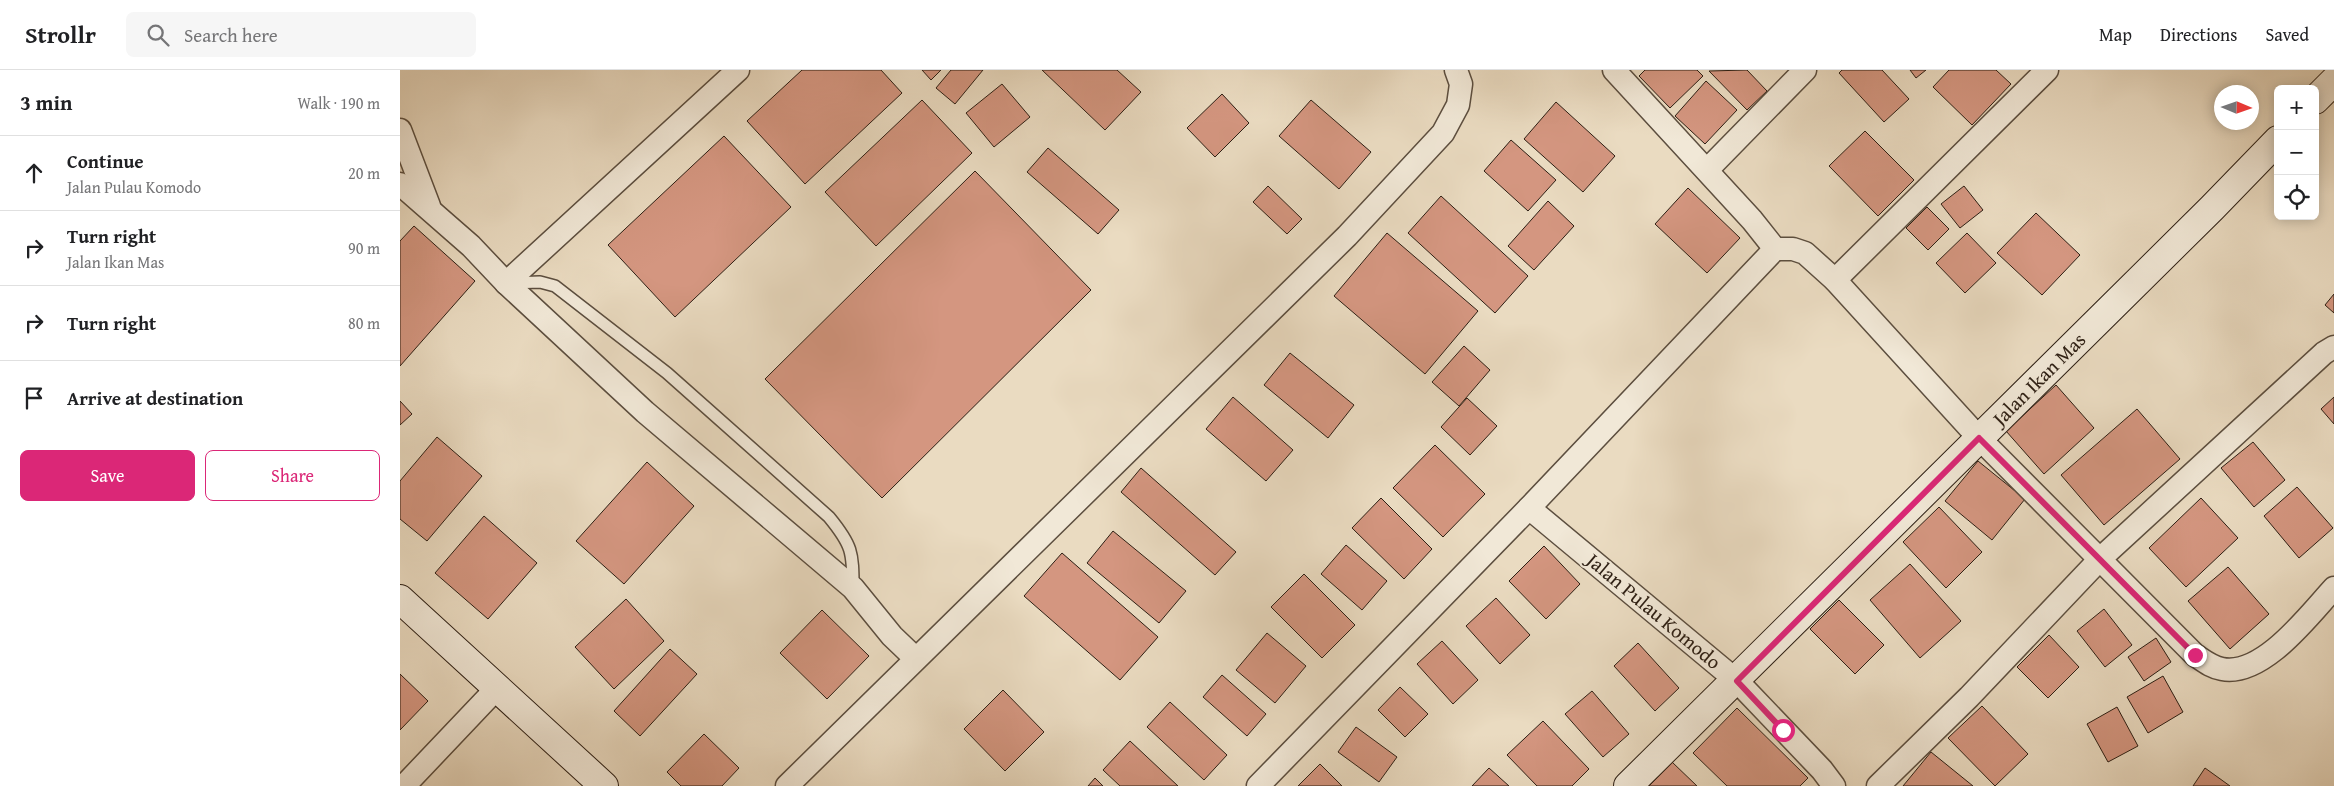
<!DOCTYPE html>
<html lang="en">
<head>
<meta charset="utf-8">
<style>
	body { margin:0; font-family:"Gentium Book Plus",serif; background:#f6f6f6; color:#202124 }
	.controls { position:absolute; right:15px; top:15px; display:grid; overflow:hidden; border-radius:8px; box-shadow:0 2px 12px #0003 }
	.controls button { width:45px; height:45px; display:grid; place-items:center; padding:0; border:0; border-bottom:1px solid #e0e0e0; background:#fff; color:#202124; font:25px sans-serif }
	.compass { position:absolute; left:1814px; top:15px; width:45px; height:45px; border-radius:50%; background:#fff; box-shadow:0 2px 12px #0003; rotate:92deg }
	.stop { position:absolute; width:15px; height:15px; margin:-11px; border:4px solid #db2777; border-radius:50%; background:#fff }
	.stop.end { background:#db2777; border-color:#fff; box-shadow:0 1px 5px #0008 }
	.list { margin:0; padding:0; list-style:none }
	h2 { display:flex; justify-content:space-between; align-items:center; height:65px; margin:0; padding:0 20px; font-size:21px }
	h2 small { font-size:16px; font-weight:400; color:#757577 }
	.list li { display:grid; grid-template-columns:32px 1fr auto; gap:15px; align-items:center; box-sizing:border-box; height:75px; padding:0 20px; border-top:1px solid #e0e0e0 }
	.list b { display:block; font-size:19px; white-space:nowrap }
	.list p { margin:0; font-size:16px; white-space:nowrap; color:#757577 }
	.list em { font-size:16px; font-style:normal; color:#757577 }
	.actions { display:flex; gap:10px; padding:15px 20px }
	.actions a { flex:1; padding:11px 0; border:1px solid #db2777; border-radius:8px; text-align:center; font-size:18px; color:#db2777 }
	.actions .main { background:#db2777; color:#fff }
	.icon { flex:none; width:28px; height:28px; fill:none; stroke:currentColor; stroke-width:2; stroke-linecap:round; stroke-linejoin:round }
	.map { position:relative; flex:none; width:1934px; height:716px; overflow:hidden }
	header { display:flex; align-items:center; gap:30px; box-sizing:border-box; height:70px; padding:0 25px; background:#fff; border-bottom:1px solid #e0e0e0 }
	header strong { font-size:24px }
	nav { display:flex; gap:28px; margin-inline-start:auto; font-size:18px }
	.search { width:350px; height:45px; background:#f6f6f6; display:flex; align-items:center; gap:12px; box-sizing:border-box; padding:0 18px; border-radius:8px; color:#757577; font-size:19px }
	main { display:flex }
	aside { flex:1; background:#fff }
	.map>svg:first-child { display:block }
</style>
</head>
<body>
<header>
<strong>Strollr</strong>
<div class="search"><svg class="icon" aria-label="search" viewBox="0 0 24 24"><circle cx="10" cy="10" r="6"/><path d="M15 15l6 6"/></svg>Search here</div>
<nav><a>Map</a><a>Directions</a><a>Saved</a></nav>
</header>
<main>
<aside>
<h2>3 min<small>Walk · 190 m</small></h2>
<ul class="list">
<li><svg class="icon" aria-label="ahead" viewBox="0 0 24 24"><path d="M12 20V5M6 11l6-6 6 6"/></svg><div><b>Continue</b><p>Jalan Pulau Komodo</p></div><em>20 m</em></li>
<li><svg class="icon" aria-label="right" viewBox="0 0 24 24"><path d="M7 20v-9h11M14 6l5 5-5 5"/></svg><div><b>Turn right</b><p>Jalan Ikan Mas</p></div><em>90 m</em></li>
<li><svg class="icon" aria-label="right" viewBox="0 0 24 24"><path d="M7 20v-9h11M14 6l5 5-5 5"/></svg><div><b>Turn right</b></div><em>80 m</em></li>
<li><svg class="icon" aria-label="arrive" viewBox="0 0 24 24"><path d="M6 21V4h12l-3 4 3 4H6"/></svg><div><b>Arrive at destination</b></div></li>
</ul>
<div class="actions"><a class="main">Save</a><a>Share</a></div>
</aside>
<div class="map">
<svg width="1934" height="716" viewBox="0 0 1934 716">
	<rect width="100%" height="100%" fill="#eadbc1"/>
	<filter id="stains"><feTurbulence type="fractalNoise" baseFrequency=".004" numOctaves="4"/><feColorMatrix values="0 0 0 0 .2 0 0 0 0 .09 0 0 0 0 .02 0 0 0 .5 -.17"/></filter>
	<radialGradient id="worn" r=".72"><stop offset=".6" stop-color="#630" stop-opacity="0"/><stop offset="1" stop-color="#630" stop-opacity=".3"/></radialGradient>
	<g fill="#d49680" stroke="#2d1f14">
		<path d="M402,0h79l21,23 -97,91 -58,-63z"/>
		<path d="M522,0h19l-10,10z"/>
		<path d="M551,0h32l-28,34 -19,-16z"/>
		<path d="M642,0h75l24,22 -36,38z"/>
		<path d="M1245,0h52l6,6 -33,32 -31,-32z"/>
		<path d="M1347,0l20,21 -20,19 -38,-39z"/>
		<path d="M1442,0h40l27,29 -25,23 -45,-49z"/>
		<path d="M1510,0h16l-10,8z"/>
		<path d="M1549,0h47l15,14 -39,41 -39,-38z"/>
		<path d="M1306,11l31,29 -32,34 -30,-28z"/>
		<path d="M602,14l28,33 -36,30 -28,-34z"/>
		<path d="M822,24l27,29 -34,34 -28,-29z"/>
		<path d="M522,30l50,53 -96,93 -51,-54z"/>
		<path d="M911,30l60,52 -32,37 -60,-53z"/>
		<path d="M1156,32l59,54 -32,36 -59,-53z"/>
		<path d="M1465,61l49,49 -36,36 -49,-50z"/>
		<path d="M324,66l67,71 -116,110 -67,-72z"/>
		<path d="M1111,70l45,40 -28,31 -44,-40z"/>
		<path d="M648,78l71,62 -21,24 -71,-62z"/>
		<path d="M575,101l116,119 -209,208 -117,-119z"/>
		<path d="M868,116l34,33 -15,15 -34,-32z"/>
		<path d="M1564,116l19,24 -23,18 -19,-24z"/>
		<path d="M1288,118l52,50 -33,35 -52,-49z"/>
		<path d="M1041,126l87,80 -33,37 -87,-80z"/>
		<path d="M1148,131l26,25 -40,44 -26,-24z"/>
		<path d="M1527,137l22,22 -21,21 -22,-22z"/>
		<path d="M1636,143l44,42 -38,40 -45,-42z"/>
		<path d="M14,156l61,55 -75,85v-125z"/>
		<path d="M987,163l91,78 -53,63 -91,-78z"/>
		<path d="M1567,163l29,30 -31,30 -29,-30z"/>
		<path d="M1934,224v19l-9,-8z"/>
		<path d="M1064,276l26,24 -31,36 -27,-24z"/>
		<path d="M890,283l64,52 -26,33 -64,-53z"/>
		<path d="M1656,315l38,43 -50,46 -38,-43z"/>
		<path d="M833,327l60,53 -27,31 -60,-52z"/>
		<path d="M1934,327v27l-13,-15z"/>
		<path d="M1067,328l30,28 -27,29 -29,-28z"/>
		<path d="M0,331l12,13 -12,11z"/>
		<path d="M1737,339l43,50 -76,66 -43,-50z"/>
		<path d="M37,367l45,39 -55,65 -27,-22v-38z"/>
		<path d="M1853,372l32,38 -31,27 -33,-39z"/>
		<path d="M1035,375l50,49 -42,43 -50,-49z"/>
		<path d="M1578,391l47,38 -33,41 -47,-39z"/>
		<path d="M247,392l47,44 -70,78 -48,-43z"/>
		<path d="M741,398l95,84 -21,23 -94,-83z"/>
		<path d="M1897,417l36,41 -34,30 -35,-42z"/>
		<path d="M981,428l51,51 -28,30 -52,-51z"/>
		<path d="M1801,428l37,40 -52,49 -37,-39z"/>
		<path d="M1539,437l43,45 -36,36 -43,-46z"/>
		<path d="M84,446l53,47 -49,56 -53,-46z"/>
		<path d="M713,461l73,60 -27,32 -72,-60z"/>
		<path d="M946,475l41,36 -25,29 -41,-36z"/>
		<path d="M1144,476l36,38 -34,35 -37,-38z"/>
		<path d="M662,483l96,84 -38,43 -96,-84z"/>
		<path d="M1510,494l51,57 -41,37 -50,-58z"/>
		<path d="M1828,497l41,47 -39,35 -42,-48z"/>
		<path d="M904,504l51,51 -33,33 -51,-51z"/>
		<path d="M1096,528l34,37 -30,29 -34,-38z"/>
		<path d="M226,529l38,42 -50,48 -39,-42z"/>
		<path d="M1439,530l45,45 -29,29 -45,-45z"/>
		<path d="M1704,539l28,36 -27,22 -28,-36z"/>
		<path d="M422,540l47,46 -42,43 -47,-46z"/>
		<path d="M867,563l39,33 -31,37 -39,-33z"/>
		<path d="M1649,565l30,32 -31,31 -31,-31z"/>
		<path d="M1756,568l15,24 -27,19 -16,-24z"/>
		<path d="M1042,571l36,39 -25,24 -36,-40z"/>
		<path d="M1238,573l41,45 -24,23 -41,-45z"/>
		<path d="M270,579l27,25 -57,62 -26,-25z"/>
		<path d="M0,604l28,27 -28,29z"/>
		<path d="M822,605l44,39 -19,22 -44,-39z"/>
		<path d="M1763,606l20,36 -35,21 -21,-36z"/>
		<path d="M1000,617l28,27 -23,23 -27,-27z"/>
		<path d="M603,620l41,42 -39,39 -41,-42z"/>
		<path d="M1192,621l37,43 -26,23 -38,-43z"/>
		<path d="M770,632l57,53 -23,25 -57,-53z"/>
		<path d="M1582,636l46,48 -33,32 -47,-48z"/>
		<path d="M1717,637l21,39 -30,16 -21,-38z"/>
		<path d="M1337,638l71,70 -8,8h-73l-34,-33z"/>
		<path d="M1143,651l46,48 -17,17h-35l-30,-31z"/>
		<path d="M956,657l41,30 -18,25 -41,-30z"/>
		<path d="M304,664l35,34 -17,18h-41l-14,-14z"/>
		<path d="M730,671l48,45h-58l-17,-16z"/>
		<path d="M1531,682l42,34h-70z"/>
		<path d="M1272,692l25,24h-48z"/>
		<path d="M920,694l22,22h-44z"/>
		<path d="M1089,698l20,18h-37z"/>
		<path d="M1805,698l25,18h-37z"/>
		<path d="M695,708l8,8h-15z"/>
	</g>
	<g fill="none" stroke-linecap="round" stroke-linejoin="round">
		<defs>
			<path id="lane" d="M110,213l30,-1 15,4 112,87 162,144c23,28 24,35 24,71"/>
			<g id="street">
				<path d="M1214,0l138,150 23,29h18l12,4 30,27 144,158 216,217c9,6 16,12 27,14 41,8 87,-54 112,-81"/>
				<path d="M0,60l29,76"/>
				<path d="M1307,100l98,-100"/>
				<path d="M0,114l71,62 35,37 139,129 208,176 39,48 23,22"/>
				<path d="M1435,210l212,-210"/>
				<path d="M106,213l232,-213"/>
				<path d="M1129,438l208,173 85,89 12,16"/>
				<path d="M4,716l93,-98"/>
				<path d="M387,716l560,-550 96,-103 15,-28 3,-21 -5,-14"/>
				<path d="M858,716l271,-278 246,-259"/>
				<path d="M1478,716l91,-89 132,-139 223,-205 10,-6"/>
			</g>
			<g id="secondary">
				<path d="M1915,30l19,-19"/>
				<path d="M0,529l204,187"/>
				<path d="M1228,716l584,-578 66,-68"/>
			</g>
		</defs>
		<use href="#lane" stroke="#5c4e3f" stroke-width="14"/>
		<use href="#street" stroke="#5c4e3f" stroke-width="25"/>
		<use href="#secondary" stroke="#2d1f14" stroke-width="30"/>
		<use href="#lane" stroke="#f1e8d7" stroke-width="11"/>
		<use href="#street" stroke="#f1e8d7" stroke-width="22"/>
		<use href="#secondary" stroke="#f1e8d7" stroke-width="28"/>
	</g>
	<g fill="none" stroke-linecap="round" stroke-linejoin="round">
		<path stroke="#db2777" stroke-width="6" d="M1383,660l-46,-49 242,-243 216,217"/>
	</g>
	<g text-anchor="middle" stroke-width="4" stroke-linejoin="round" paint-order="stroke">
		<g font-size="20" fill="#2d1f14" stroke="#f1e8d7">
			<text transform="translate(1639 309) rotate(-45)" y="7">Jalan Ikan Mas</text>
			<text transform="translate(1254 541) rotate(40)" y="7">Jalan Pulau Komodo</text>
		</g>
	</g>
	<rect width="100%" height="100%" filter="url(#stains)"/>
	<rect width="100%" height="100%" fill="url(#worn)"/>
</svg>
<div class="controls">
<button>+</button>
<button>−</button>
<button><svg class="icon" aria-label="locate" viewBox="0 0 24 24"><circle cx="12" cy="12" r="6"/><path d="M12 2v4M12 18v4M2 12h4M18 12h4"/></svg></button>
</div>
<svg class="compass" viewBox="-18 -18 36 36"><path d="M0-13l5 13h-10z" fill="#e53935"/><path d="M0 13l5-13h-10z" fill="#757577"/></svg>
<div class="stop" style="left:1383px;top:660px"></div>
<div class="stop end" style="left:1795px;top:585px"></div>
</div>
</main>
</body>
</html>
